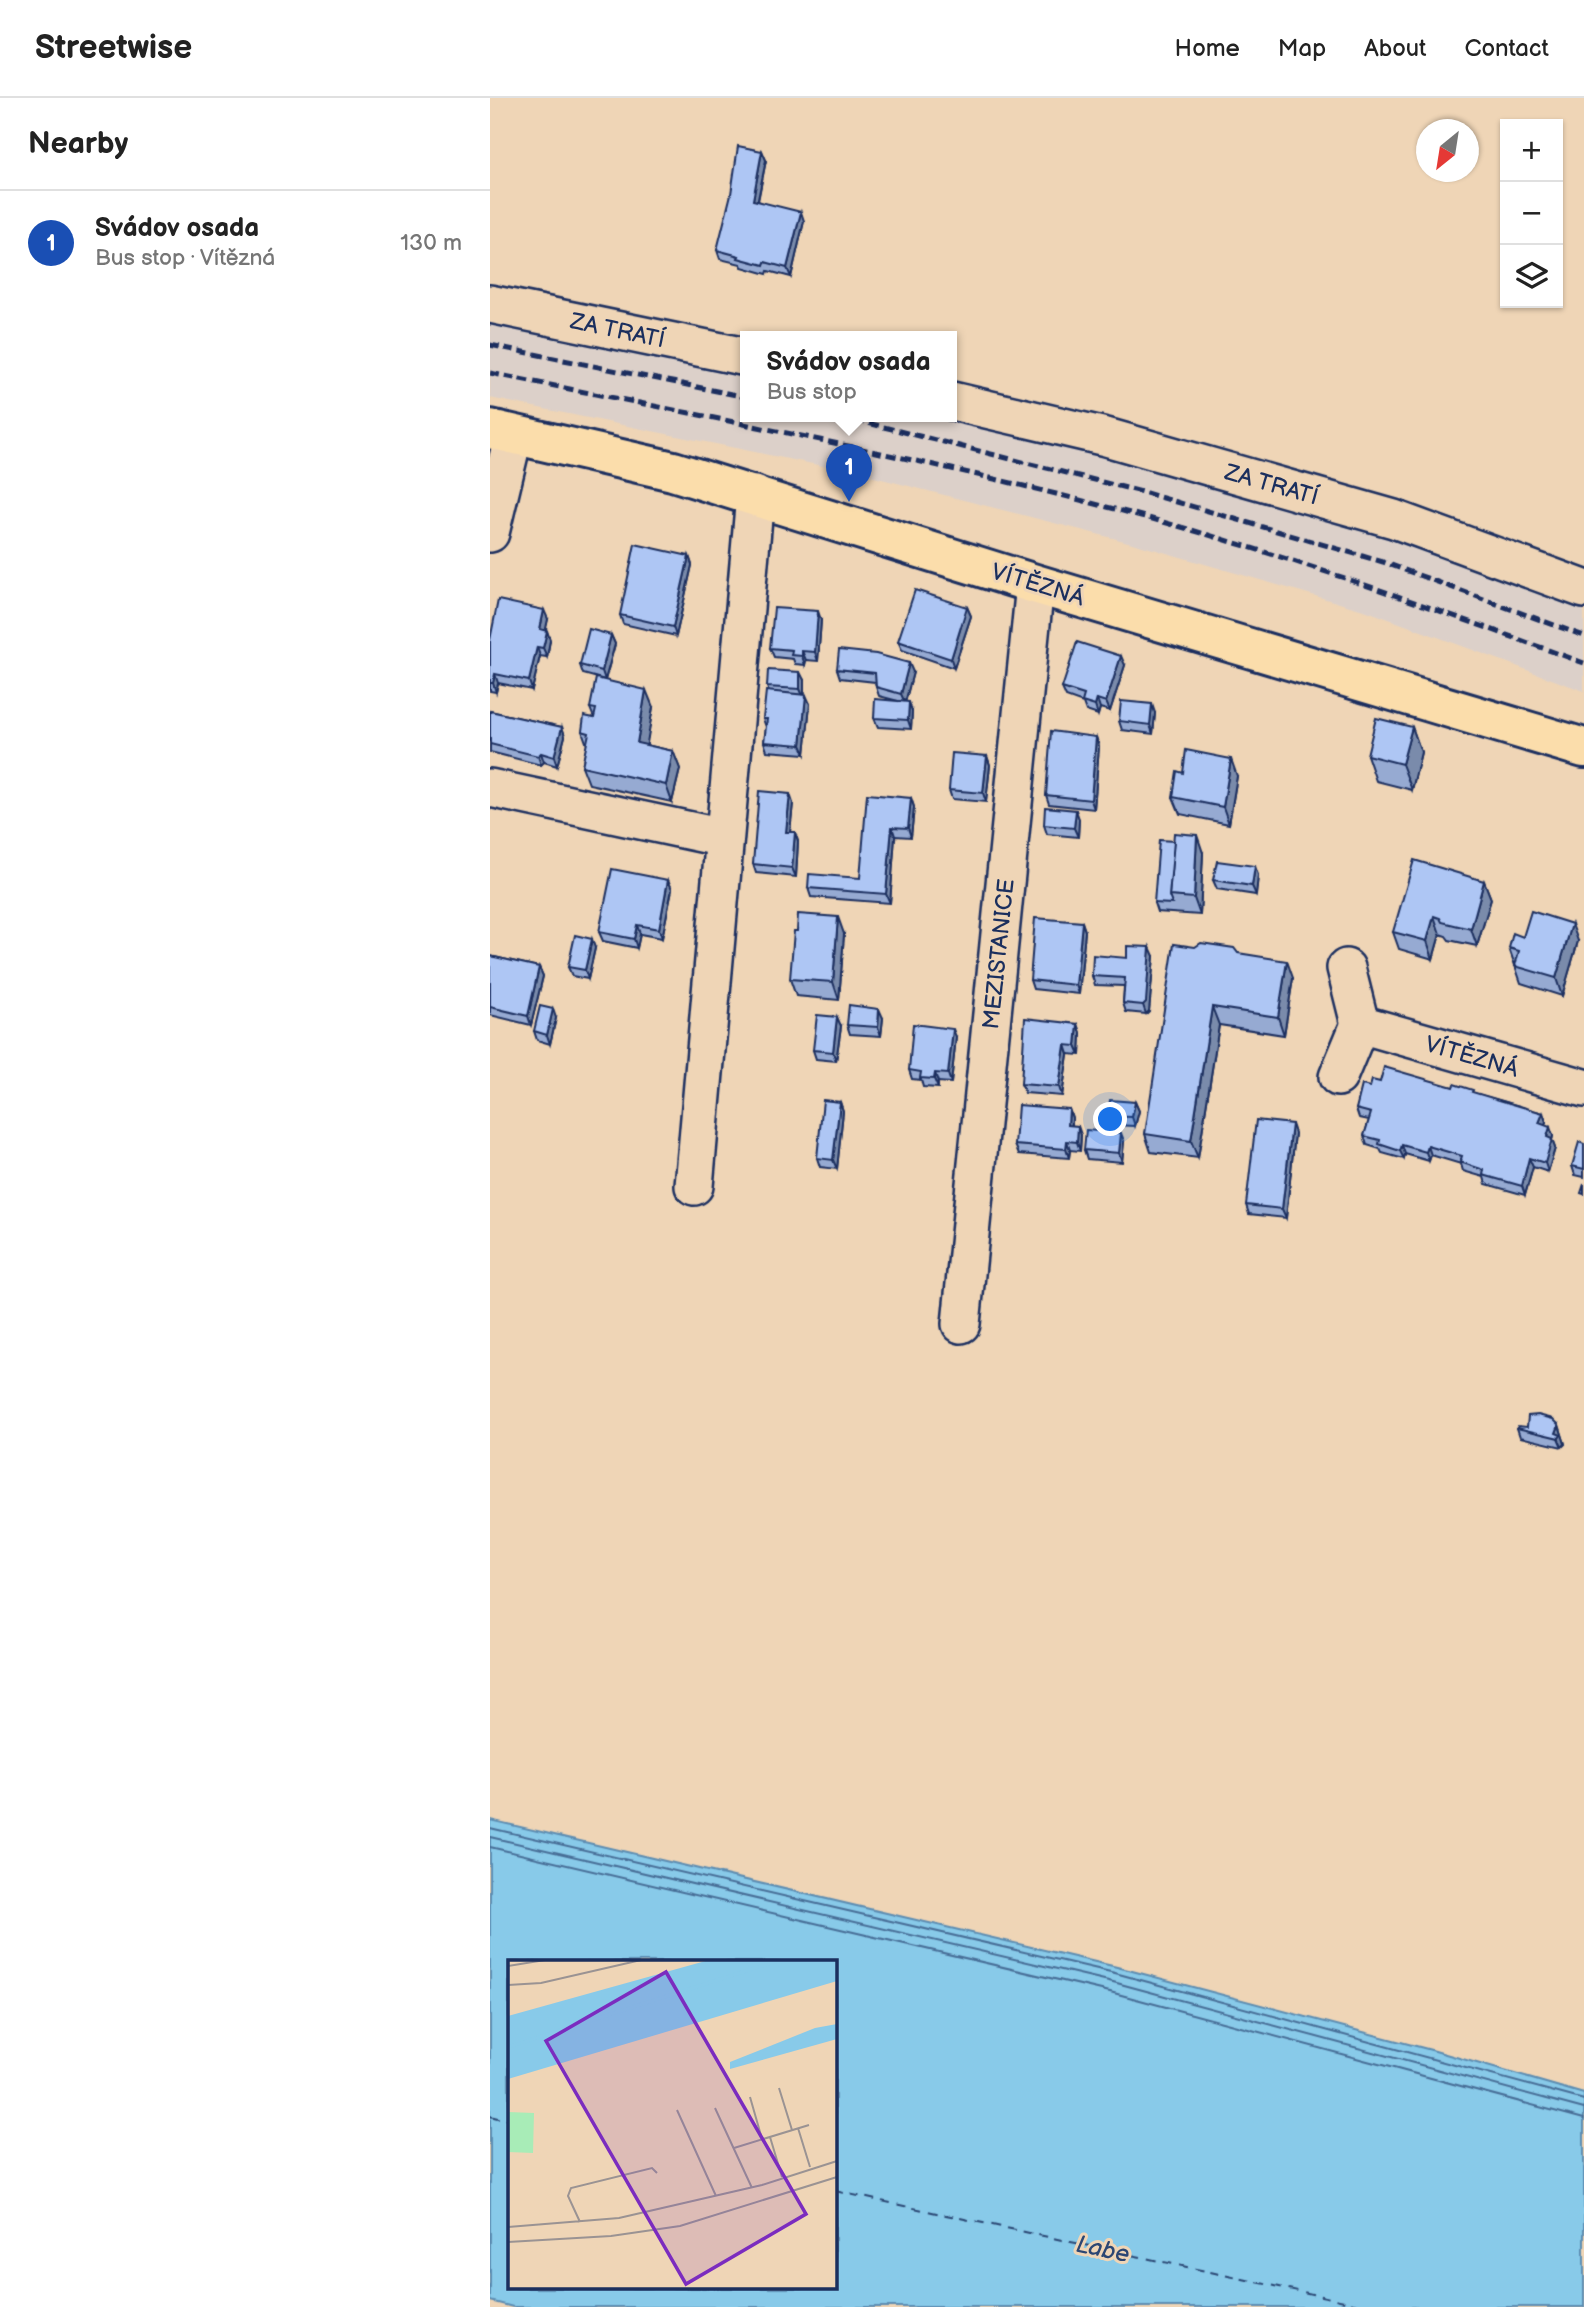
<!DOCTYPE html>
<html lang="en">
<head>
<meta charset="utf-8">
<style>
	body { margin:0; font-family:"Balsamiq Sans",sans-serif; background:#f6f6f6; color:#222 }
	.controls { position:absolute; right:21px; top:21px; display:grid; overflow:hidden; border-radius:0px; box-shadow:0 2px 5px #0004 }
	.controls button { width:63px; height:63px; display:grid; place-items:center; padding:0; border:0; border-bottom:2px solid #e0e0e0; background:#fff; color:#222; font:35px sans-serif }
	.compass { position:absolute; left:926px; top:21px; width:63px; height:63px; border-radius:50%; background:#fff; box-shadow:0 2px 5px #0004; rotate:210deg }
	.you { position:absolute; left:621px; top:1022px; width:24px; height:24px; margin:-18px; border:5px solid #fff; border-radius:50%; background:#1a73e8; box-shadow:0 0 0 10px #1a73e833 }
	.badge { display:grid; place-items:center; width:46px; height:46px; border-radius:50%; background:#c8321e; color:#fff; font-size:23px; font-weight:700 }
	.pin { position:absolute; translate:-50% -58px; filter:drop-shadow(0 2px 4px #0008) }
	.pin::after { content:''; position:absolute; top:37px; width:24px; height:21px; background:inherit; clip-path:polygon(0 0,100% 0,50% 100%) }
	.popup { position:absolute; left:250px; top:233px; width:217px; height:91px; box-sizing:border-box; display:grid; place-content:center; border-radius:0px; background:#fff; filter:drop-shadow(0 2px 5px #0005); font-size:23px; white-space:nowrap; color:#767676 }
	.popup b { font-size:26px; color:#222 }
	.popup::after { content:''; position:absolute; left:50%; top:100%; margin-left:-14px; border:14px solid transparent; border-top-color:#fff }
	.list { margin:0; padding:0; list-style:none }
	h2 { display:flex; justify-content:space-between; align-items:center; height:91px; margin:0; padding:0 28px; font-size:30px }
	h2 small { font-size:23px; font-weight:400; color:#767676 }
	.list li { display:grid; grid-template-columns:46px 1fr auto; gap:21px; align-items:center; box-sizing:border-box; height:105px; padding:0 28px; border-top:2px solid #e0e0e0 }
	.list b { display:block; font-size:26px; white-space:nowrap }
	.list p { margin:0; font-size:23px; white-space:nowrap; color:#767676 }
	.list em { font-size:23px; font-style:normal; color:#767676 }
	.icon { flex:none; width:38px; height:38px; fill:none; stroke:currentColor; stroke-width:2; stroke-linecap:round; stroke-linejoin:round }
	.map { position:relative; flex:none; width:1094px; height:2209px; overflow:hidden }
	header { display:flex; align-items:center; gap:42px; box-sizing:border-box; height:98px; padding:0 35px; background:#fff; border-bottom:2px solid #e0e0e0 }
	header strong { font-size:33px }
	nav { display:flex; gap:38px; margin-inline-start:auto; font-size:24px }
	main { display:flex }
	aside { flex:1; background:#fff }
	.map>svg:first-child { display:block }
</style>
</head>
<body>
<header>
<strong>Streetwise</strong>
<nav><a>Home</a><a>Map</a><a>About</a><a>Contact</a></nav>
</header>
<main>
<aside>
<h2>Nearby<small></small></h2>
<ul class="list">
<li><span class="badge" style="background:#1a4fb4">1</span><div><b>Svádov osada</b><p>Bus stop · Vítězná</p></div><em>130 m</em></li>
</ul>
</aside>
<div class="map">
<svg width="1094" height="2209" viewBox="0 0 1094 2209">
	<rect width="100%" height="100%" fill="#efd5b6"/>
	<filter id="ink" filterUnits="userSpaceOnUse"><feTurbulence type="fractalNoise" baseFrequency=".0143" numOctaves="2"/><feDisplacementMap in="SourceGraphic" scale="14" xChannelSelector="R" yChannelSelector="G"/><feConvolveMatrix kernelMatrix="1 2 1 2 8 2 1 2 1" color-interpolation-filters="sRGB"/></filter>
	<g filter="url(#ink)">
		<path fill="#dcd0c9" d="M0,218l256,52v48h206v-3l440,122 192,71v85l-217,-80 -235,-68 -270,-69 -372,-76z"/>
		<path fill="#88cae9" stroke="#5c8cb1" stroke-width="2" fill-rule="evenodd" d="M0,1722l627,147 318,84 149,43v213h-1071l-23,-6zM19,1864h326v326h-326z"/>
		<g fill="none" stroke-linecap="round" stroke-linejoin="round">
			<g stroke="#476d96" stroke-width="2">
				<path d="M0,1730l625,145 469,127"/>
				<path d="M0,1739l623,145 471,127"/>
				<path d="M0,1749l620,145 474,127"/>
			</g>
			<g stroke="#2b4673" stroke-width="2" stroke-dasharray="9 7" stroke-linecap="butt">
				<path d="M0,2018l19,5"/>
				<path d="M345,2093l537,116"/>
			</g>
			<defs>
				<g id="minor">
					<path d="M0,206l256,53"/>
					<path d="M462,303l154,36 288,82 190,70"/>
					<path d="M0,435l19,-79"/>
					<path d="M0,690l234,50"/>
					<path d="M856,870l14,56 224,64"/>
					<path d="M848,979l22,-53"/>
					<path d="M204,1088l61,-691"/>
					<path d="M471,1226l74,-740"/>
				</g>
				<path id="major" d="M0,331l183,42 362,113 549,164"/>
			</defs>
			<use href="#minor" stroke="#1b2f5e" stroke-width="42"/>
			<use href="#major" stroke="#1b2f5e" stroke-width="44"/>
			<use href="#minor" stroke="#efd5b6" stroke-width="37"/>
			<use href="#major" stroke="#fbddab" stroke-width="38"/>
			<g stroke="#1b2f5e" stroke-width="5" stroke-dasharray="10 5" stroke-linecap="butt">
				<path d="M0,247l256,52"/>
				<path d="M0,275c218,44 436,85 651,143 150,40 297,94 443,147"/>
				<path d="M350,318l306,77 237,69 201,74"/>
			</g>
		</g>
		<g fill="#96aad2" stroke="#1b2f5e" stroke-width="2">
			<path d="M272,53l4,9 -8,41 46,20 -13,56 -23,-6 -1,3 -25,-7 -1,-3 -21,-5 -3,-9z"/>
			<path d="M199,458l3,9 -16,71 -53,-12 -3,-9z"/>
			<path d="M477,509l4,9 -17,52 -52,-18 -4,-9z"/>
			<path d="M58,521l-3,11 2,1 3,9 -3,17 -7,-1 -8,34 -34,-7 -2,9 -6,-1v-51z"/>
			<path d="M331,522l-3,41 -12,-1 -1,5 -10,-1 -2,-5 -19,-2 -4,-9z"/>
			<path d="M121,537l4,9 -10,36 -22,-6 -3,-9z"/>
			<path d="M635,567l-15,46 -10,-3 -2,7 -12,-4 -3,-8 -17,-6 -4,-9z"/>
			<path d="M347,571l76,3 -8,30 7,9 -1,18 -33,-2 -4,-9 24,-17 -19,-5 -3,-9 -1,-5 -35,-4z"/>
			<path d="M314,582v15l6,9 -5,50 -38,-3 -3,-9 2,-15 -3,-8 6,-27 -2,-5z"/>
			<path d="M163,609l-7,38 27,6 7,18 -8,33 -83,-18 -7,-18 5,-21 -5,-14 12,-13 -4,-10z"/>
			<path d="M0,613l72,16 3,9 -8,30 -13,-4 -3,3 -51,-13z"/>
			<path d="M665,615l-2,21 -31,-4 -3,-9z"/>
			<path d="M922,629l9,25 -9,38 -36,-9 -9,-26z"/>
			<path d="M606,639l3,9 -5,63 -45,-5 -3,-9z"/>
			<path d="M497,658l3,9 -4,37 -34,-3 -3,-9z"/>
			<path d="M693,675l54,3 -8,48 -49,-10 -7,-17z"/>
			<path d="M421,700l3,9 -3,30 -16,-1 -5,67 -79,-6 -3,-9 52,-10z"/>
			<path d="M303,705l-3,29 8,9 -2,36 -40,-4 -3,-9z"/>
			<path d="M589,721l-1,18 -31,-3 -3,-9z"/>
			<path d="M713,755l-3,62 -43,-3 -3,-9z"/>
			<path d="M768,777l-2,20 -39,-6 -4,-9z"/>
			<path d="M178,782l4,9 -10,49 -22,-4 -3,14 -34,-7 -4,-9z"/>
			<path d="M994,783l7,18 -14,47 -28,-6 -3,-4 -6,-2 -7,25 -34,-10 -6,-17z"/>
			<path d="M592,824l3,9 -6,63 -46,-5 -3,-9z"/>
			<path d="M354,836l-5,66 -43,-4 -6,-17z"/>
			<path d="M1033,839l55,4 -16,55 -41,-13 -12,-35z"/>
			<path d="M705,849l43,6 55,25 -9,57 -65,-10 -21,133 -47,-6 -6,-18z"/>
			<path d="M105,850l-7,31 -16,-3 -4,-9z"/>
			<path d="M0,858l49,11 4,9 -12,49 -41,-10z"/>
			<path d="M664,858l-5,55 -3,3 -20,-2 -3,-9 1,-17 -29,-1 -3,-9 35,-18z"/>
			<path d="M66,920l-6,26 -13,-4 -3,-9z"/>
			<path d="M393,920l-2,18 -31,-2 -3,-9z"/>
			<path d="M588,926l3,9 -1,22 -12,-1 -6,42 -37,-3 -4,-9z"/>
			<path d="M351,928l-5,35 -20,-2 -3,-9z"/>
			<path d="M466,939l-5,46 -13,-1v6l-15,-1 -2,-7 -9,-1 -3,-9z"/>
			<path d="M890,984l73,5 90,26 3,9 -1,3 8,11 -1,4 3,8 -7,24 -15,-5 -8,28 -39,-11 -2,-7 -21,-6 -2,-7 -30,-9 -2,6 -24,-7 -1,5 -22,-6 -2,-4 -13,-4 -3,-9 5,-16 -10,-2 -3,-9 14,-22z"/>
			<path d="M350,1004l3,9 -6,58 -17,-2 -3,-9z"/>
			<path d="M645,1004l4,9 -4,15 -23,-1 -4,-9z"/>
			<path d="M579,1011l3,9v8l9,9 -1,16 -10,-1 -1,8 -50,-4 -4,-9z"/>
			<path d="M805,1035l-9,85 -37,-4 -3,-9z"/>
			<path d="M634,1043l-2,21 -35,-3 -3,-9z"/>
			<path d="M1094,1046v33l-9,-2 -3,-9z"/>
			<path d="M1069,1327l6,19 -3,3 -42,-10 -3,-9z"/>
		</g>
		<g fill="#7a8bab" stroke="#1b2f5e" stroke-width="2">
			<path d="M272,53l4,9 -10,49 -3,-9z"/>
			<path d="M311,114l3,9 -13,56 -4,-9z"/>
			<path d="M199,458l3,9 -16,71 -3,-9z"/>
			<path d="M477,509l4,9 -17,52 -3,-9z"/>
			<path d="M54,512l4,9 -4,19 -4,-9z"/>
			<path d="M328,513l3,9 -3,41 -3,-9z"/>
			<path d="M57,533l3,9 -3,17 -4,-9z"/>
			<path d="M121,537l4,9 -10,36 -3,-9z"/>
			<path d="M47,549l3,9 -8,34 -3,-9z"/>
			<path d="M312,553l4,9 -1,5 -3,-9z"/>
			<path d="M631,558l4,9 -15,46 -4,-9z"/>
			<path d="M419,565l4,9 -8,31 -4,-9z"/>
			<path d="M310,574l4,8v18l-4,-9z"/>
			<path d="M5,576l3,9 -2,9 -3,-9z"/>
			<path d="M156,592l7,17 -9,54 -7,-18z"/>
			<path d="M316,597l4,9 -5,50 -4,-9z"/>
			<path d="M607,601l3,9 -2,7 -3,-9z"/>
			<path d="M419,604l3,9 -1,18 -3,-9z"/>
			<path d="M662,606l3,9 -2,21 -3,-9z"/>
			<path d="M72,629l3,9 -8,30 -3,-9z"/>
			<path d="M922,629l9,25 -9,38 -10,-26z"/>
			<path d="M606,639l3,9 -5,63 -3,-9z"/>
			<path d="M183,653l7,18 -8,33 -6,-17z"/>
			<path d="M51,655l3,9 -3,3 -3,-9z"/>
			<path d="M497,658l3,9 -4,37 -3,-9z"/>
			<path d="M741,661l6,17 -8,48 -6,-17z"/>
			<path d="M300,696l3,9 -4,38 -3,-9z"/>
			<path d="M421,700l3,9 -3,30 -3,-9z"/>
			<path d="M586,712l3,9 -1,18 -4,-9z"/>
			<path d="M402,729l3,9 -5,67 -4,-9z"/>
			<path d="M305,734l3,9 -2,36 -4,-9z"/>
			<path d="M707,737l6,18 -3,62 -6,-17z"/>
			<path d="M765,768l3,9 -2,20 -4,-9z"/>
			<path d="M178,782l4,9 -10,49 -3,-9z"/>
			<path d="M994,783l7,18 -14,47 -6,-17z"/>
			<path d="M944,818l6,18 -7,25 -6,-18z"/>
			<path d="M348,819l6,17 -5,66 -6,-18z"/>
			<path d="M592,824l3,9 -6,63 -3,-9z"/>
			<path d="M1082,826l6,17 -16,55 -6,-18z"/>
			<path d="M147,827l3,9 -3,14 -3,-9z"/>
			<path d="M102,841l3,9 -7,31 -3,-9z"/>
			<path d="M660,849l4,9 -5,55 -3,3 -3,-9z"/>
			<path d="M797,863l6,17 -9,57 -6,-18z"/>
			<path d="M49,869l4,9 -12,49 -3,-9z"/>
			<path d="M722,909l7,18 -21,133 -7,-17z"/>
			<path d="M63,911l3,9 -6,26 -3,-9z"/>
			<path d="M389,911l4,9 -2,18 -3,-9z"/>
			<path d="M347,919l4,9 -5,35 -3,-9z"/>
			<path d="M588,926l3,9 -1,22 -4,-9z"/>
			<path d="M463,931l3,8 -5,46 -3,-9z"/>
			<path d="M575,947l3,9 -6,42 -3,-9z"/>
			<path d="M445,975l3,9v6l-4,-9z"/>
			<path d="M350,1004l3,9 -6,58 -4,-9z"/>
			<path d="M645,1004l4,9 -4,15 -3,-9z"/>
			<path d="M579,1011l3,9 -1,16 -3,-9z"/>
			<path d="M1053,1015l3,9 -3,10 -4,-9z"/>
			<path d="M802,1026l3,9 -9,85 -4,-9z"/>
			<path d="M588,1028l3,9 -1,16 -3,-9z"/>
			<path d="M1060,1029l3,9 -1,4 3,8 -7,24 -3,-9 2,-26z"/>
			<path d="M631,1035l3,8 -2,21 -3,-9z"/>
			<path d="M577,1043l3,9 -1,8 -3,-9z"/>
			<path d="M912,1047l3,9 -1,5 -4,-8z"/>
			<path d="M938,1048l3,9 -2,6 -3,-9z"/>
			<path d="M1039,1060l4,9 -8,28 -3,-9z"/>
			<path d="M1069,1327l6,19 -3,3 -6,-14z"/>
		</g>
		<g fill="#aec6f4" stroke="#1b2f5e" stroke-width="2">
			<path d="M248,48l24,5 -9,49 48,12 -14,56 -22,-6 -1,3 -26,-7 1,-2 -22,-6 14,-56z"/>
			<path d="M145,446l54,12 -16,71 -53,-12z"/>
			<path d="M425,492l52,17 -16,52 -53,-18z"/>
			<path d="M8,502l46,10 -4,19 7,2 -4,17 -6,-1 -8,34 -34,-7 -2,9h-3v-43z"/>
			<path d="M284,510l44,3 -3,41 -13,-1v5l-11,-1 1,-5 -22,-2z"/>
			<path d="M99,531l22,6 -9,36 -22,-6z"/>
			<path d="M587,544l44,14 -15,46 -9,-3 -2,7 -13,-4 2,-7 -22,-7z"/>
			<path d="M349,552l37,4 33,9 -8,31 -25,-7 -1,-14 -38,-4z"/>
			<path d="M278,572l32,2v17l-33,-2z"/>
			<path d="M106,580l50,12 -9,53 36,8 -7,34 -84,-19 7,-33 -7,-2 2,-15 10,2 2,-9 -6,-1z"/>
			<path d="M276,593l40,4 -5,50 -37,-3 3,-23h-4z"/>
			<path d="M385,601l34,3 -1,18 -34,-2z"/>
			<path d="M631,603l31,3 -2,21 -31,-4z"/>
			<path d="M0,613l72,16 -8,30 -13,-4 -3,3 -48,-12z"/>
			<path d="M886,620l36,9 -10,37 -35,-9z"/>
			<path d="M561,633l45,6 -5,63 -45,-5z"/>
			<path d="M696,652l45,9 -8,48 -50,-10 4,-26 6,2z"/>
			<path d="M462,655l35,3 -4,37 -34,-3z"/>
			<path d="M269,693l31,3 -4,38h9l-3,36 -39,-4z"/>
			<path d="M377,696l44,4 -3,30 -16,-1 -6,67 -78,-6 1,-14 51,4z"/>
			<path d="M555,709l31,3 -2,18 -30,-3z"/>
			<path d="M684,735l23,2 -3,63 -25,-2z"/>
			<path d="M669,742l15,1 -5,55 3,8 -18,-1z"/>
			<path d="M924,762l70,21 -13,48 -29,-7 -2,-4 -6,-2 -7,25 -34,-9z"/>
			<path d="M727,763l38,5 -3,20 -39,-6z"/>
			<path d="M122,771l56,11 -9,49 -22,-4 -3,14 -35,-7z"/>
			<path d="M1041,813l41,13 -16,54 -41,-12 4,-15 -10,-3 4,-15 10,4z"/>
			<path d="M308,816l40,3 -5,65 -43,-3 4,-48h3z"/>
			<path d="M545,820l47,4 -6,63 -46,-5z"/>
			<path d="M85,837l17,4 -7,31 -17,-3z"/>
			<path d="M711,845l33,5 4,5 49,8 -9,56 -66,-10 -21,134 -46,-7 29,-190 21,3z"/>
			<path d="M637,848l23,1 -4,55 -3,3 -20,-2 2,-25 -33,-2 1,-21 34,3z"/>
			<path d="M0,858l49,11 -11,49 -38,-9z"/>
			<path d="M359,907l30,4 -1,18 -31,-2z"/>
			<path d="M50,908l13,3 -6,26 -13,-4z"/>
			<path d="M327,917l20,2 -4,35 -20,-2z"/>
			<path d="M535,920l53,6 -2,22 -11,-1 -6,42 -38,-3z"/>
			<path d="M423,926l40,5 -5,45 -13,-1 -1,6 -14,-1 1,-6 -12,-2z"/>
			<path d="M894,969l69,20 1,-3 19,6 -1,2 71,21 -4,10 11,4 -3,10 5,2 -7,24 -16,-5 -7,28 -39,-11 1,-5 -24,-8 2,-6 -34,-10 -2,6 -24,-7 -2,6 -21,-7 1,-4 -16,-4 7,-23 -15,-4 6,-24 8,2 2,-7 8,2z"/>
			<path d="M333,1002l17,2 -7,58 -16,-2z"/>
			<path d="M620,1002l25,2 -3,15 -24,-1z"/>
			<path d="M528,1007l51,4 -1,16 10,1 -1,16 -10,-1 -1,8 -51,-4z"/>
			<path d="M766,1022l36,4 -10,85 -36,-4z"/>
			<path d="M596,1032l35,3 -2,20 -35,-3z"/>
			<path d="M1089,1044l5,2v25l-12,-3z"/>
			<path d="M1094,1086v10l-3,-1z"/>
			<path d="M1048,1317l15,4 6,6 -3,8 5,2 -2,3 -42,-10 1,-2 9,1 1,-11z"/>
		</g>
	</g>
	<g text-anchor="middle" stroke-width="6" stroke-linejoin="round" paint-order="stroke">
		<g font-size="23" fill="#1b2f5e" stroke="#efd5b6">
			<text transform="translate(128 232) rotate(12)" y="8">ZA TRATÍ</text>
			<text transform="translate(782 386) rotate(16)" y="8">ZA TRATÍ</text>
			<text transform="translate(548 486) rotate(17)" y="8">VÍTĚZNÁ</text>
			<text transform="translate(508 856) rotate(-84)" y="8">MEZISTANICE</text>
			<text transform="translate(982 958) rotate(16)" y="8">VÍTĚZNÁ</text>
		</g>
		<g font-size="24" font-style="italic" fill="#2b4673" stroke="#efd5b6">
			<text transform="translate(613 2151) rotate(12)" y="8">Labe</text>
		</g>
	</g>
	<g transform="translate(18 1862)">
		<rect width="329" height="329" fill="#efd5b6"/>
		<path d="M0,152l26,1 -1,40 -25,-1z" fill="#a8ecb7"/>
		<path d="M201,0h128v21l-329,98v-63zM329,64v15l-107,30v-7l85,-34z" fill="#88cae9"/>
		<path fill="none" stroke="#88cae9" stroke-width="3.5" d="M0,87l272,-87"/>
		<path fill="none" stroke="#9a9393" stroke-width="2" d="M0,6l37,-6M0,25l33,-2 100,-23M271,128l13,42M242,137l12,42M207,148l37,80M169,150l39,86M290,168l12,39M262,177l12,40M226,188l75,-23M72,262l-12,-26 3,-8 81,-20 5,5M0,267l111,-9 143,-33 75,-24M0,282l103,-6 69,-10 157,-49"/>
		<path fill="#7b2cbf" fill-opacity="0.15" stroke="#7b2cbf" stroke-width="3.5" d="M158,12l140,242 -120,70 -140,-243z"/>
		<rect width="329" height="329" fill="none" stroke="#1b2f5e" stroke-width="3.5"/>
	</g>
</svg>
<div class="controls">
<button>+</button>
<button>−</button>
<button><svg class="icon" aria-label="layers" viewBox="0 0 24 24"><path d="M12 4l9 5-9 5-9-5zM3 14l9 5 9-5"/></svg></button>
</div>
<svg class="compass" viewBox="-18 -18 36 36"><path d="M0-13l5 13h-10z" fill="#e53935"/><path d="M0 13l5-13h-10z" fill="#767676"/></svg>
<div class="you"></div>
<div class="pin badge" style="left:359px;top:404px;background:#1a4fb4">1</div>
<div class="popup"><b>Svádov osada</b>Bus stop</div>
</div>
</main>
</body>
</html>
